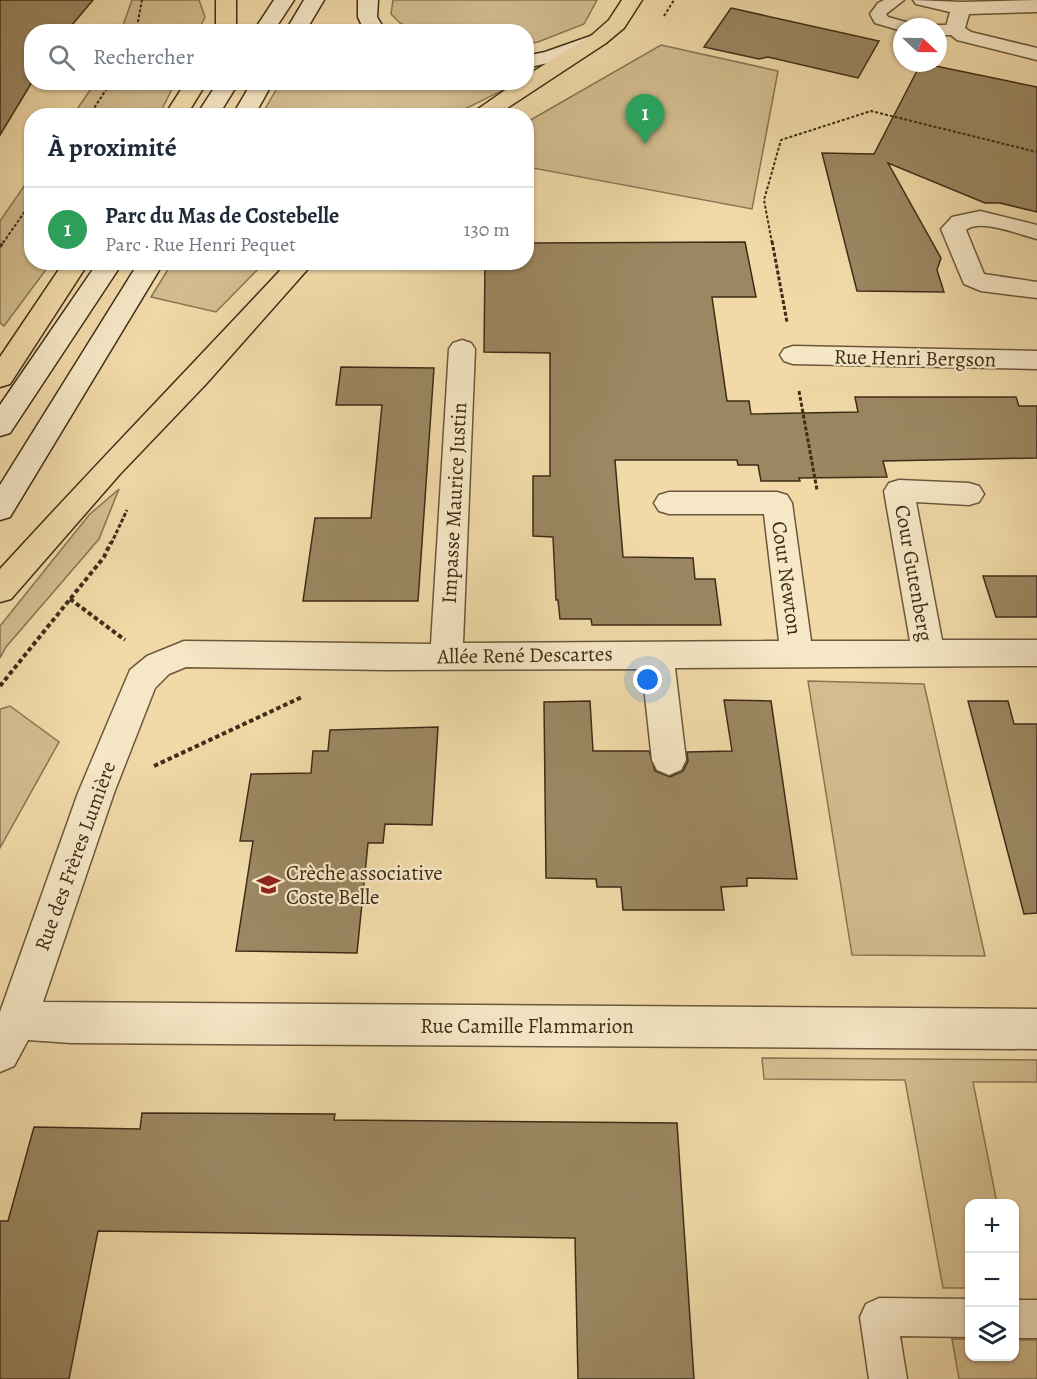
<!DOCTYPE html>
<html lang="fr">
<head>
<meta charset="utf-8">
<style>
	body { margin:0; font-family:Alegreya,serif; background:#f2f2f3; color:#1f2937 }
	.controls { position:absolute; right:18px; bottom:18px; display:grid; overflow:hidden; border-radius:12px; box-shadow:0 2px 4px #0004 }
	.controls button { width:54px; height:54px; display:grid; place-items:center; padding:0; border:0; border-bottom:2px solid #e0e1e3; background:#fff; color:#1f2937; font:30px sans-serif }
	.compass { position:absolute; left:893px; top:18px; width:54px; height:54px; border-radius:50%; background:#fff; box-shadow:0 2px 4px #0004; rotate:112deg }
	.you { position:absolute; left:648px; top:680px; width:21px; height:21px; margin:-15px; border:4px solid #fff; border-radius:50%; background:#1a73e8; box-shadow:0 0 0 9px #1a73e833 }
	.badge { display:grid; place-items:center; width:39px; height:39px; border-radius:50%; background:#2563eb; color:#fff; font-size:20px; font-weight:700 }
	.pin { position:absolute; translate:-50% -50px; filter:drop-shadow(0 2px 3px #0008) }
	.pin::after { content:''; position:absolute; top:32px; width:21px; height:18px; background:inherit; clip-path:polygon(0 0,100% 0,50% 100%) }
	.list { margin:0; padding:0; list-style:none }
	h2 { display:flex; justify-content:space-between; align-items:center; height:78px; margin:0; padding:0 24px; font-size:26px }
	h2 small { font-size:20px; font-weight:400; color:#747a83 }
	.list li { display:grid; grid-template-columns:39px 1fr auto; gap:18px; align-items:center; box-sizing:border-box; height:84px; padding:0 24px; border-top:2px solid #e0e1e3 }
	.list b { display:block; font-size:22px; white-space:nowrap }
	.list p { margin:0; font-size:20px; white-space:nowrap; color:#747a83 }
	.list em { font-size:20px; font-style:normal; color:#747a83 }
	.icon { flex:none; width:33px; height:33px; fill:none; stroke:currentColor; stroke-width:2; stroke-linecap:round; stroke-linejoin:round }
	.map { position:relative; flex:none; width:1037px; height:1379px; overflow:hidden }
	.search { position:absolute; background:#fff; box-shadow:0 2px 4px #0004; left:24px; top:24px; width:510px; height:66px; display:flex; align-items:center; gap:15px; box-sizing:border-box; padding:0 21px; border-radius:24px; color:#747a83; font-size:22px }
	.panel { position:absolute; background:#fff; box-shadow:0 2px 4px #0004; left:24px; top:108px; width:510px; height:162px; border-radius:24px }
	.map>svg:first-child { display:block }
</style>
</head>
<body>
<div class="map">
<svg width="1037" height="1379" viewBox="0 0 1037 1379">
	<rect width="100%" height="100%" fill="#f1daa8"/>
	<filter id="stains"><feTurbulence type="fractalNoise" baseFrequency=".00333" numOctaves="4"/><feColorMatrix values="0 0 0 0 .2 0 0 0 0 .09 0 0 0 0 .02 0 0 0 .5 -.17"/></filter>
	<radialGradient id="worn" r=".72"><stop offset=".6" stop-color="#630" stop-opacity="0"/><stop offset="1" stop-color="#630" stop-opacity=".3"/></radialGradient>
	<g fill="#d3bd8f" stroke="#887553" stroke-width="1.5">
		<path d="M132,0h67l6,17 -7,14h-77z"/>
		<path d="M393,0h204l-13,24 -46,18 -11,2 -1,-12 -110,-1 -16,-8 -9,-9z"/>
		<path d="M661,45l117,26 -26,138 -225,-42v-45z"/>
		<path d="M95,83v-1l80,1 -16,32h-86z"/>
		<path d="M280,83h237l-64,32 -192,1z"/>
		<path d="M31,176l1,86 19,1 -47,63 -4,-3v-102z"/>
		<path d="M172,263v-1l92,1 -48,49 -65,-15z"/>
		<path d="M119,489l-20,50 -93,108 -6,11v-32l89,-111z"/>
		<path d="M808,681l116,3 61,272 -133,-1z"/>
		<path d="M10,706l49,36 -59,106v-139z"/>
		<path d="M762,1058l275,2v22h-64l24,121 -27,1 -1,84h-26l-38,-208 -141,-1z"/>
		<path d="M952,1339h17l1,17h44l1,-16h22v39h-78z"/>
	</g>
	<g fill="#9b8762" stroke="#3e2d17" stroke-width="1.5">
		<path d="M0,0h93l-27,32h-34v50l-32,53z"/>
		<path d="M731,8l148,33 -21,37 -90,-21 -9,2 -55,-12z"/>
		<path d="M921,63l116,24v125l-37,-9h-15l-97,-40 53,95 -4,12 7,22 -87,-1 -35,-138 52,1z"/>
		<path d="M745,242l11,55h-44l15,104h22l2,13 107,-2 -3,-15h161l3,9h18v52l-154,3 4,16 -88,1 1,3h-39l-3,-16h-20l-1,-5h-122l8,97 70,1 2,21h20l6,46h-129l-1,-6h-31l-2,-19h-2l-3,-63 -20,-1v-60h17v-123l-66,-1 1,-90h41v-19z"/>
		<path d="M341,367l93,1 -16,233h-115l12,-83h56l11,-113h-46z"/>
		<path d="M983,576h54v41h-41z"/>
		<path d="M724,700l47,1 26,178 -50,-1v8l-26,1 3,23h-101l-2,-23h-24l-1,-8 -50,-1 -2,-176 46,-1 3,50h56l6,20 15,6 13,-6 5,-10 -1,-9 45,-1z"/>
		<path d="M968,701h40l6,23h23v189l-13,1z"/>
		<path d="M438,727l-6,98 -47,-1 -2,19h-15l-11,110 -121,-2 17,-110h-13l11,-67 60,-1 2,-22h15l2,-21z"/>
		<path d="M142,1113l193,1 -1,6 343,3 17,256h-116l-3,-141 -477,-7 -29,148h-69v-158h8l26,-94 106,2z"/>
	</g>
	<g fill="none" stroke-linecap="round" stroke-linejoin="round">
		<defs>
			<g id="service">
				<path d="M884,0h20l-18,14 2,3 25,7 2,3h-13v4l-27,-8 -5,-9 8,-11z"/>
				<path d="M938,25h17l8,5 -8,5h-17v-8h-6z"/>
				<path d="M879,1298l91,1v38l-70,-1 7,43h-38l-9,-62 6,-13z"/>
				<rect x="1014" y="1300" width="23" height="38"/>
			</g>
			<g id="minor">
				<path d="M913,0l49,2 75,-2v12l-68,2 -4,14 6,4 66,16v12l-80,-20 -12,-10 5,-18 -34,-8z"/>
				<path d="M980,211l57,14v14c-17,-4 -57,-21 -71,-9l18,44 53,8v16l-56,-7 -17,-7 -23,-55 11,-12z"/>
				<path d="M462,340l9,3 4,6 -12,294 316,-2 -15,-127h-95l-10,-3 -5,-8 5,-8 10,-3h108l10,3 5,8 19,138h99l-26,-150 5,-8 10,-3 70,3 10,3 5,8 -5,8 -10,3 -53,-3 26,138h95v26l-362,2 11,92 -5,10 -12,5 -12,-5 -5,-10 -10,-91 -255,1 -201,-3 -17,7 -14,14 -41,105 -71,209 994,7v40l-966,-6 -43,-3 -14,26 -14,6v-60l78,-219 52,-123 17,-14 37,-15 247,3 18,-295 4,-6z"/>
				<path d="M793,346l244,5v18l-244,-5 -9,-3 -4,-6 4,-6z"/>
			</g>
			<g id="secondary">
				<path d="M274,0h20l-21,32h-20z"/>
				<path d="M304,0h20l-19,32h-20z"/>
				<path d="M358,0h20l-1,17 9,15h-21l-7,-15z"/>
				<path d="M599,33l7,2 3,4 -3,4 -49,18 -31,7v-12l19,-4z"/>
				<path d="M218,82h21l-21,34h-22z"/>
				<path d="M252,82h21l-19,34h-22z"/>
				<path d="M98,262h25l-113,171 -10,3v-31z"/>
				<path d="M139,262h25l-154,255 -10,3v-35z"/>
			</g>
			<g id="primary">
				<rect x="216" y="0" width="20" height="32"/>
				<path d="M622,0h20l-18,28 -18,15 -111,73h-27l49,-34h9v-6l66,-41 17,-15z"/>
				<path d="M186,82h21l-21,34h-22z"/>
				<path d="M64,262h25l-79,122 -10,3v-30z"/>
				<path d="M288,262h26l-108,122 -86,90 -109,125 -11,3v-33c94,-103 192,-204 288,-307z"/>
			</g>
		</defs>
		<use href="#service" stroke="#6b583b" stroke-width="3"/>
		<use href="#minor" stroke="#6b583b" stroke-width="3"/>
		<use href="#secondary" stroke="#3e2d17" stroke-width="3"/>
		<use href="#primary" stroke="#3e2d17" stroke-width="3"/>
		<g stroke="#3e2d17" stroke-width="2" stroke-dasharray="3 2" stroke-linecap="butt">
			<path d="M664,16l10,-16"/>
			<path d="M136,32l6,-32"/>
			<path d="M89,116l22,-34"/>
			<path d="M3,243l29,-42"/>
			<path d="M772,243l-8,-43 17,-60 90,-29 166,41"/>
		</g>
		<g stroke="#3e2d17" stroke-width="3" stroke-dasharray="4 2" stroke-linecap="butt">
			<path d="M772,241l15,81"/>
			<path d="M0,247l4,-6"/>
			<path d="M799,391l18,99"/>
			<path d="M111,544l16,-34"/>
		</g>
		<g stroke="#3e2d17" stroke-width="4" stroke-dasharray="4.5 3" stroke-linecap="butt">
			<path d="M70,599l55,41"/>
			<path d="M0,686l104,-129 7,-15"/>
			<path d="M154,766l148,-69"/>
		</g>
		<use href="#service" fill="#f6e7c6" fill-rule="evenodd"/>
		<use href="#minor" fill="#f6e7c6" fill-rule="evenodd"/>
		<use href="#secondary" fill="#f6e7c6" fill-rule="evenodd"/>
		<use href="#primary" fill="#f1daa8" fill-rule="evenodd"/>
	</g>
	<defs>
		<symbol id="school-bare" viewBox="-9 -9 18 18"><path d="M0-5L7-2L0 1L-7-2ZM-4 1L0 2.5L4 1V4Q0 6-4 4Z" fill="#8f2418" stroke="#f6e7c6" stroke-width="2.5" paint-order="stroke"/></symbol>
	</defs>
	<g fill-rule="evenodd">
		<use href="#school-bare" x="252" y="868" width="33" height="33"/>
	</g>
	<g text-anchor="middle" stroke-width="4.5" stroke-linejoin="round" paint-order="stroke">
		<g font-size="21" fill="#3e2d17" stroke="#f6e7c6">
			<text transform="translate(915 358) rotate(1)" y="7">Rue Henri Bergson</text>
			<text transform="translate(454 503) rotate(-87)" y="7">Impasse Maurice Justin</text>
			<text transform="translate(914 573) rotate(80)" y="7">Cour Gutenberg</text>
			<text transform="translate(787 578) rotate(82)" y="7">Cour Newton</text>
			<text transform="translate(525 655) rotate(-1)" y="7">Allée René Descartes</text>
			<text transform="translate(75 856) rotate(-70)" y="7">Rue des Frères Lumière</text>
			<text x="527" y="1033">Rue Camille Flammarion</text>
		</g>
		<g font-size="21" fill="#3e2d17" stroke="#f6e7c6" text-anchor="start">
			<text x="286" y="880">Crèche associative<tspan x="286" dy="24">Coste Belle</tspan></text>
		</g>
	</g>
	<rect width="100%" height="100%" filter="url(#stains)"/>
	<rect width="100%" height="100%" fill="url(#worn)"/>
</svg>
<div class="controls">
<button>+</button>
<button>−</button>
<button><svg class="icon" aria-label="layers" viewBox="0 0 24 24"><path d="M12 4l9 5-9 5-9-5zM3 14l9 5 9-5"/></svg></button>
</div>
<svg class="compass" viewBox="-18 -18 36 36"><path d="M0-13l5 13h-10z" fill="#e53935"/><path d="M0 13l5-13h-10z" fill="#747a83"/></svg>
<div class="you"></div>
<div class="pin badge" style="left:645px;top:144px;background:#2e9e5b">1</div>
<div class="search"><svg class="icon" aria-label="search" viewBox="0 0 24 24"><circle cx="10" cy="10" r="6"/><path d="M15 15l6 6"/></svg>Rechercher</div>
<section class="panel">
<h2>À proximité<small></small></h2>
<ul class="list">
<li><span class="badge" style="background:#2e9e5b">1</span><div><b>Parc du Mas de Costebelle</b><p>Parc · Rue Henri Pequet</p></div><em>130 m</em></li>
</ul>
</section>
</div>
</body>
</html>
